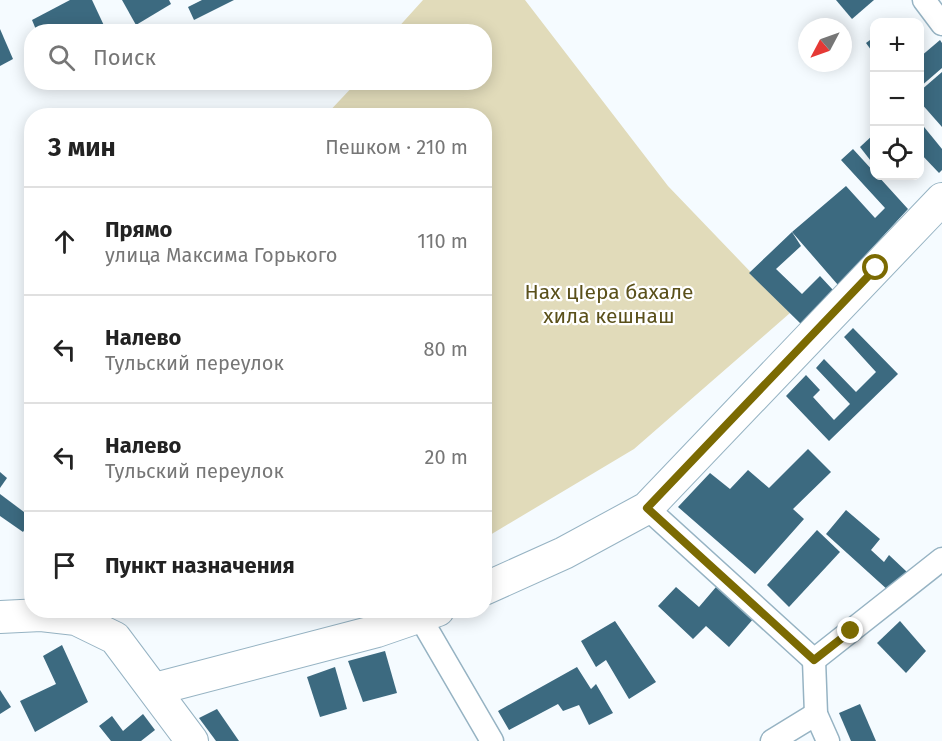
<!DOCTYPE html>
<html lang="ru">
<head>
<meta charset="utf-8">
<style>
	body { margin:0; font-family:"Fira Sans",sans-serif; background:#f6f6f6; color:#222 }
	.controls { position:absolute; right:18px; top:18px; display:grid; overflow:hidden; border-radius:12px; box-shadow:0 3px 15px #0003 }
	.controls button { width:54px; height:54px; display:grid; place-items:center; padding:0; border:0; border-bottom:2px solid #e0e0e0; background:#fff; color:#222; font:30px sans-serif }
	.compass { position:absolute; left:798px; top:18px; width:54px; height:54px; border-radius:50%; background:#fff; box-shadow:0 3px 15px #0003; rotate:229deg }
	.stop { position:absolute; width:18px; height:18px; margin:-14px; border:4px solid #7b6a02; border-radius:50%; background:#fff }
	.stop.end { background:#7b6a02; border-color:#fff; box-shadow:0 2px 6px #0008 }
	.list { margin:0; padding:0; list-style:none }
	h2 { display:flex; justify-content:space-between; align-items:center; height:78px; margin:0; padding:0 24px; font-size:26px }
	h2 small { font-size:20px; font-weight:400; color:#767676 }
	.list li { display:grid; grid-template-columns:39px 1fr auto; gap:18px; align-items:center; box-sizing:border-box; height:108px; padding:0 24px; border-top:2px solid #e0e0e0 }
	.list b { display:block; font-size:22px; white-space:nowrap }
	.list p { margin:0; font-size:20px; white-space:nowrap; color:#767676 }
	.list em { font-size:20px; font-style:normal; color:#767676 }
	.icon { flex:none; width:33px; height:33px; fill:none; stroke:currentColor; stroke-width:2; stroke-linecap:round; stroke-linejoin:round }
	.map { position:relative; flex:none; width:942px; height:741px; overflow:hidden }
	.search { position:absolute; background:#fff; box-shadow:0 3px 15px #0003; left:24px; top:24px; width:468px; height:66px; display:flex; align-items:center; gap:15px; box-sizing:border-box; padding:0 21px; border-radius:24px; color:#767676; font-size:22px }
	.panel { position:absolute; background:#fff; box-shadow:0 3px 15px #0003; left:24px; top:108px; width:468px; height:510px; border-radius:24px }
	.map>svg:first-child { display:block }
</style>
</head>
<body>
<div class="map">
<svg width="942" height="741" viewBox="0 0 942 741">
	<rect width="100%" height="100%" fill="#f5fbff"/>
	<path fill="#e1dbba" d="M423,0h102l143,186 122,127 -156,136 -149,89 -1,-422h-159l31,-33 128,-1v-50l-89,-1z"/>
	<g fill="#3c6a80">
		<path d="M70,0h22l15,32h-70l-5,-12z"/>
		<path d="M122,0h47l2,4 -35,21z"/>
		<path d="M202,0h32l-40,20 -6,-13z"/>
		<path d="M836,0h38l-22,19z"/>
		<path d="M0,29l13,30 -13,7z"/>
		<path d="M874,37v17l-8,-11z"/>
		<path d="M940,40l2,3v25l-22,19v-30z"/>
		<path d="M942,72v55l-22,-25v-11z"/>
		<path d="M920,122l22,27v21l-3,3 -19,-20z"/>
		<path d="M874,134v31l-14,-18z"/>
		<path d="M853,149l21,23v4h4l30,33 -70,76 -46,-53 54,-46 29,32 10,-10 -44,-48z"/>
		<path d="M792,232l9,14 -25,23 26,25 18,-18 13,14 -32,34 -52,-51z"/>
		<path d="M853,328l45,46 -69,67 -43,-45 20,-21 14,15 -7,7 21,23 16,-16 -34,-36 8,-9 32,33 20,-20 -32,-35z"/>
		<path d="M808,449l23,23 -38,37 11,10 -49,55 -77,-67 32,-34 20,16 18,-19 21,18z"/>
		<path d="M0,472l7,6 -7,10z"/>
		<path d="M0,494l32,24 -9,14 -23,-16z"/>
		<path d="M846,510l34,29 -9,11 13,12 5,-7 18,17 -18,19 -63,-57z"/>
		<path d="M817,530l23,22 -51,55 -22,-22z"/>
		<path d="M676,587l23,20 17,-20 38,31 -25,29 -23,-21 -13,13 -35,-33z"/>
		<path d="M615,621l41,61 -27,17 -23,-39 -10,7 -15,-26z"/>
		<path d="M900,621l26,30 -20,22 -29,-30z"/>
		<path d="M62,645l26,57 -53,30 -15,-31 36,-17 -13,-28z"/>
		<path d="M385,651l12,42 -34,9 -15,-41z"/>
		<path d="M335,667l12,42 -27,8 -13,-40z"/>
		<path d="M577,667l14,22 5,-5 17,29 -24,12 -10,-20 -16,6 -5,-7 -49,26 -11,-19z"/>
		<path d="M0,690l11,17 -11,7z"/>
		<path d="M860,704l16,37h-25l-12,-28z"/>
		<path d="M217,709l22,32h-23l-17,-23z"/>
		<path d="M143,714l12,16 -14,11h-30l-12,-15 13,-10 11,15z"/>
	</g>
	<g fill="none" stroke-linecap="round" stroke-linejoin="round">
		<defs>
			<g id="street">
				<path d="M924,0l18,24"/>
				<path d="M647,508l167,152 128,-101"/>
				<path d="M421,619l71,122"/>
				<path d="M814,660l2,54 12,27"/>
				<path d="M772,741l44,-27"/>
			</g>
			<g id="secondary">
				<path d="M484,589l80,-36 83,-45 295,-309"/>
				<path d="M0,617l41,-2 35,4 39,19 77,103"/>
				<path d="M155,689l222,-58 61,-21"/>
			</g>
		</defs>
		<use href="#street" stroke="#96b3c3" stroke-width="25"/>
		<use href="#secondary" stroke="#96b3c3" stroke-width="34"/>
		<use href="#street" stroke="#fff" stroke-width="22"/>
		<use href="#secondary" stroke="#fff" stroke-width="32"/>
	</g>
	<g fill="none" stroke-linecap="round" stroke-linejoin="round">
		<path stroke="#7b6a02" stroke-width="8" d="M851,631l-37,29 -167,-152 229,-240"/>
	</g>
	<g text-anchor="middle" stroke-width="4.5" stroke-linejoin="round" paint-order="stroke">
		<g font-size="21" fill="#5a501a" stroke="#fff">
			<text x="609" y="299">Нах цIера бахале<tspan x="609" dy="24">хила кешнаш</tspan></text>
		</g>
	</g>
</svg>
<div class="controls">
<button>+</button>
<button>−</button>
<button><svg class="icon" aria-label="locate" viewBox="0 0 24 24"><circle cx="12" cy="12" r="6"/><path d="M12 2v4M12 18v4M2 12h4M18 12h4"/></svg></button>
</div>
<svg class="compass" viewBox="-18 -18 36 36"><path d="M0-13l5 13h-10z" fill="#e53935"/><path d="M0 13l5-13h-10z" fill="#767676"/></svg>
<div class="stop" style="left:876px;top:268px"></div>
<div class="stop end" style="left:851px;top:631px"></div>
<div class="search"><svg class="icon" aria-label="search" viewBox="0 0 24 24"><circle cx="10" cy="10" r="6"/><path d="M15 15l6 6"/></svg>Поиск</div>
<section class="panel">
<h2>3 мин<small>Пешком · 210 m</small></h2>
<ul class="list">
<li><svg class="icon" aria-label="ahead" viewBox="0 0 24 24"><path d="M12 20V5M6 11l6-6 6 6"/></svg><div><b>Прямо</b><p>улица Максима Горького</p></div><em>110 m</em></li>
<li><svg class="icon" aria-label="left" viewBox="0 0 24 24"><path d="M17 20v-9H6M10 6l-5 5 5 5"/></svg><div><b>Налево</b><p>Тульский переулок</p></div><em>80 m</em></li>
<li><svg class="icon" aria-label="left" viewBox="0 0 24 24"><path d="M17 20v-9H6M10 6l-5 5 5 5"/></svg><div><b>Налево</b><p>Тульский переулок</p></div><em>20 m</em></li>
<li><svg class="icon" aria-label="arrive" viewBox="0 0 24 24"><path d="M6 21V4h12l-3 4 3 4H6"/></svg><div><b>Пункт назначения</b></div></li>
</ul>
</section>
</div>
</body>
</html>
